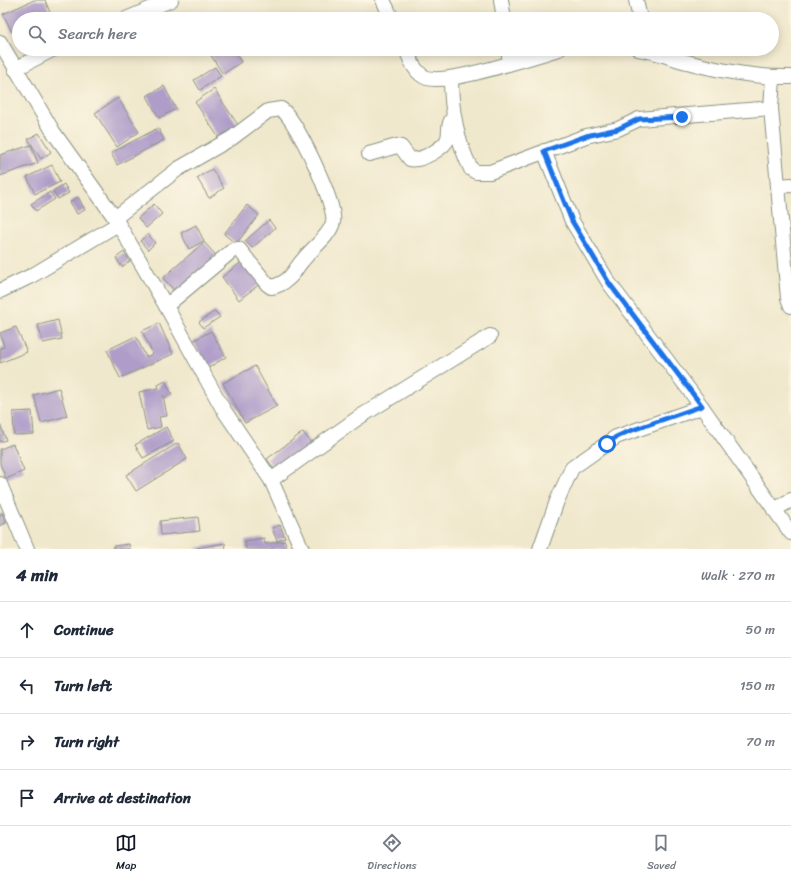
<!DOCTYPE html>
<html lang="en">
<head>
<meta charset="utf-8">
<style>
	body { margin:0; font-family:Sriracha,sans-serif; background:#f6f6f7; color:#1f2937 }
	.stop { position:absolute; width:12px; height:12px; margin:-9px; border:3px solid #1a73e8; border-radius:50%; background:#fff }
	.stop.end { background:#1a73e8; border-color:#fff; box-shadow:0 1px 4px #0008 }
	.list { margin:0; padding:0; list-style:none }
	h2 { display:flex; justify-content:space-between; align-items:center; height:52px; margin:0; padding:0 16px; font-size:17px }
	h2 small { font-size:13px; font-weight:400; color:#747a83 }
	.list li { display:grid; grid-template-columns:26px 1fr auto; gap:12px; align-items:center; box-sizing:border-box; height:56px; padding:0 16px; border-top:1px solid #e0e1e3 }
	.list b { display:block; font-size:15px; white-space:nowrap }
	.list em { font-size:13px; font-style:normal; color:#747a83 }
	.icon { flex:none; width:22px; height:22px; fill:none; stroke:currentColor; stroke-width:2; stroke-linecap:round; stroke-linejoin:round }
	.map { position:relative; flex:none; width:791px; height:549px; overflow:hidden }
	.search { position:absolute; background:#fff; box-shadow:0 2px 10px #0003; left:12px; right:12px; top:12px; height:44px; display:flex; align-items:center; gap:10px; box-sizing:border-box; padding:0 14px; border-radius:22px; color:#747a83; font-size:15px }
	.sheet { height:276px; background:#fff }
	nav { display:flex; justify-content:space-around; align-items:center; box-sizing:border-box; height:56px; border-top:1px solid #e0e1e3; background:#fff; font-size:11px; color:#747a83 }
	nav a { display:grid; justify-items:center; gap:2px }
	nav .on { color:#111827 }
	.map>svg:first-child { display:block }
</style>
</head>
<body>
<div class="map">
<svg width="791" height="549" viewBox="0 0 791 549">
	<rect width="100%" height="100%" fill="#fcf5e5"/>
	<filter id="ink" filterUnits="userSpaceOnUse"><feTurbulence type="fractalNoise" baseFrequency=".025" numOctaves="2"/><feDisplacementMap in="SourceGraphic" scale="8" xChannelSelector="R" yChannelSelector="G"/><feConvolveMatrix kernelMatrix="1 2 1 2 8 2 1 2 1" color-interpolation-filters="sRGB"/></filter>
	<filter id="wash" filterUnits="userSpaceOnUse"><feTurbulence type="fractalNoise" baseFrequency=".012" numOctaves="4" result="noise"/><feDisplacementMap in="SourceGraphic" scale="16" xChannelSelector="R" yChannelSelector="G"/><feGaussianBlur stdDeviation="0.9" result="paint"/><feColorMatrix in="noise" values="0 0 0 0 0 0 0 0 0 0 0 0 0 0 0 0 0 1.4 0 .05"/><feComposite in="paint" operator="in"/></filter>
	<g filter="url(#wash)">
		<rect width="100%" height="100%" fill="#f0e8cc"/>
		<g id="blocks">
			<g fill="#af9cc9">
				<path d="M34,0h11l6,15 -10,4h-22v10l-7,3 -9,-18z"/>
				<path d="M218,49h15l8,13 -18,12 -13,-20z"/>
				<path d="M215,67l6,9 -21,14 -6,-10z"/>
				<path d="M164,86l12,23 -17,9 -12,-22z"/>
				<path d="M214,89l28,42 -19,13 -28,-42z"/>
				<path d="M118,98l21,34 -22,15 -22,-34z"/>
				<path d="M158,128l6,12 -47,25 -6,-12z"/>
				<path d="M39,133l12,19 -10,7 -13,-20z"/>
				<path d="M31,145l7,18 -38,13v-21z"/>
				<path d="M52,165l8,17 -25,12 -8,-17z"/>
				<path d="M212,169l12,19 -15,10 -12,-20z"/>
				<path d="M64,184l5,9 -11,6 -5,-8z"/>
				<path d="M50,192l5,7 -19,12 -5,-7z"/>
				<path d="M78,197l7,13 -8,4 -7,-12z"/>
				<path d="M154,204l8,10 -16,14 -8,-10z"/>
				<path d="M247,205l12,10 -23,29 -12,-10z"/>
				<path d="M269,220l6,8 -23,20 -7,-7z"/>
				<path d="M196,225l8,16 -15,8 -8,-16z"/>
				<path d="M148,234l7,9 -7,7 -8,-9z"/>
				<path d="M204,242l18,20 -40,37 -19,-21z"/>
				<path d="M124,252l6,9 -8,6 -6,-9z"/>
				<path d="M248,257l17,23 -26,20 -17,-23z"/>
				<path d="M215,311l5,6 -17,11 -4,-6z"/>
				<path d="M58,320l4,19 -19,4 -5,-18z"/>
				<path d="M159,323l14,31 -53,24 -13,-28 29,-14 10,21 7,-3 -11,-23z"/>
				<path d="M16,327l11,25 -27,11v-15l4,-1 -4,-14z"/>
				<path d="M211,331l15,26 -18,11 -15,-27z"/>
				<path d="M255,366l22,40 -32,17 -22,-40z"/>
				<path d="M165,381l7,13 -7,4 -2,-3 4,21 -8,1 2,10 -14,3 -8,-38 20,-4 -1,-3z"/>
				<path d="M59,388l8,28 -26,7 -7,-28z"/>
				<path d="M32,411l2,23 -20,1 -1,-23z"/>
				<path d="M0,424l6,16 -6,2z"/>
				<path d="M166,427l8,14 -31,17 -8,-13z"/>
				<path d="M303,432l12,16 -37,27 -11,-16z"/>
				<path d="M178,443l9,16 -51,32 -10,-16z"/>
				<path d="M13,444l11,27 -18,8 -6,-15v-15z"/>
				<path d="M2,513l5,9 -7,4v-12z"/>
				<path d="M198,517l2,14 -39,4 -1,-14z"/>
				<path d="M280,525l5,13 -8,3 -5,-13z"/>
				<path d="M264,538l1,6 20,-3 1,8h-40l-1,-8z"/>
				<path d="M225,543l1,6h-29v-1z"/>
				<path d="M129,544l1,5h-17v-3z"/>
			</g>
		</g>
	</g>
	<g filter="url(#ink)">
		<use href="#blocks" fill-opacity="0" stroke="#889280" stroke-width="1"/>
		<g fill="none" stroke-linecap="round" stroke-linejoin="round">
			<defs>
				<g id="minor">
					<path d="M383,0l9,19"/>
					<path d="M501,0l3,19"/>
					<path d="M636,0l4,19"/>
					<path d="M126,19l45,-19"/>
					<path d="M0,42l54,91 61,85 51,88 57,103 48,71 31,69"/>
					<path d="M406,49c4,10 9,25 21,29 22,7 106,-22 132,-29"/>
					<path d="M508,49l2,14"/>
					<path d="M638,49c18,2 35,10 53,14 29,8 70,15 100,14"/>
					<path d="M15,69l39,-20"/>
					<path d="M451,78c0,31 6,63 20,91l5,3h14l96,-36 32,-7 21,-10 132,-11 2,-30"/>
					<path d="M771,108l17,190 3,8"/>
					<path d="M544,151l28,70 37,62 93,124 89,126"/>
					<path d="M369,154l28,-8 4,1 9,12c10,3 35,-11 38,-21 2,-7 -1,-15 6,-21"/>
					<path d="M778,186l13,-1"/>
					<path d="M115,218l63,-49 54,-31 36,-27 13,-2c14,8 56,96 52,113 -3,14 -21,26 -30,38 -5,5 -8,12 -13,17 -5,5 -12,9 -19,10l-4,-3 -28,-35 -6,1 -67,56"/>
					<path d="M0,291l33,-16 85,-51"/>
					<path d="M271,480l87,-62 132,-82"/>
					<path d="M0,484l27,65"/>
					<path d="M774,510l17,-10"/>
					<path d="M540,549l17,-48 15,-33 44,-31 86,-30"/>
				</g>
			</defs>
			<use href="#minor" stroke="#889280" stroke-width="16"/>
			<use href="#minor" stroke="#fff" stroke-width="14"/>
		</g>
	</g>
	<g fill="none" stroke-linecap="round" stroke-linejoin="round" filter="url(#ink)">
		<path stroke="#1a73e8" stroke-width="5" d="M607,444l9,-7 11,-5 75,-26 -93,-123 -37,-62 -28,-70 42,-15 32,-7 21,-10 43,-2"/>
	</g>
</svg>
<div class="stop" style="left:607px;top:444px"></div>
<div class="stop end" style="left:682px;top:117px"></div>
<div class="search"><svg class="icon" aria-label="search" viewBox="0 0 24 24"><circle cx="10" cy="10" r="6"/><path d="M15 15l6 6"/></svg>Search here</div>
</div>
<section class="sheet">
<h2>4 min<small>Walk · 270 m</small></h2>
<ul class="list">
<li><svg class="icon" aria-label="ahead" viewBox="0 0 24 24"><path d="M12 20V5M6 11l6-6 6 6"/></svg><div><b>Continue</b></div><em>50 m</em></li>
<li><svg class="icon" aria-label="left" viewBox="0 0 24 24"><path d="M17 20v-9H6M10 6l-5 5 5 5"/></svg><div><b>Turn left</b></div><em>150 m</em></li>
<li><svg class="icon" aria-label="right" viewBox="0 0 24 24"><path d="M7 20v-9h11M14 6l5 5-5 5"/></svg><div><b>Turn right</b></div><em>70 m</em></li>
<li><svg class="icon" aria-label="arrive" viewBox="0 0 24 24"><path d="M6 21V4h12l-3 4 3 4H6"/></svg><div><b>Arrive at destination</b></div></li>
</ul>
</section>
<nav>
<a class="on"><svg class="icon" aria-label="map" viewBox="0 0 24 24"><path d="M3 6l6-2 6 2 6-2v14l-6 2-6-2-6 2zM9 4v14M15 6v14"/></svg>Map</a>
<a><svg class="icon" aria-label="directions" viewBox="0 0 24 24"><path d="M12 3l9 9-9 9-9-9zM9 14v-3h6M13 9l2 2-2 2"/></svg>Directions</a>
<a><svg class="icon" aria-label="saved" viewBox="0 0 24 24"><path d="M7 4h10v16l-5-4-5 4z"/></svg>Saved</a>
</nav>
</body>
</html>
